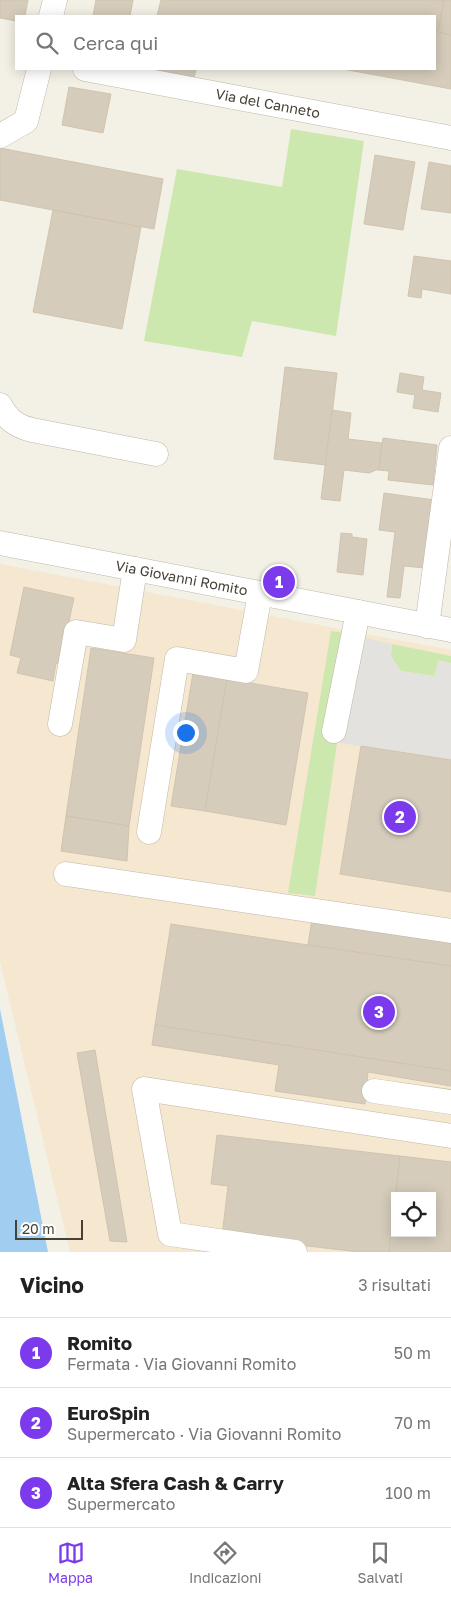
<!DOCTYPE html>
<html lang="it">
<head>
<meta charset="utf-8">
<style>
	body { margin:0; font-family:"Golos Text",sans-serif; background:#f2f2f2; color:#222 }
	.controls { position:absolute; right:15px; bottom:15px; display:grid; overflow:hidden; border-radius:0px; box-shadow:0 2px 12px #0003 }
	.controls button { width:45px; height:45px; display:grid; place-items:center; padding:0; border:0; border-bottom:1px solid #e0e0e0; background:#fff; color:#222; font:25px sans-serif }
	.scale { position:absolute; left:15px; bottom:12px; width:68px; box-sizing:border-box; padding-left:5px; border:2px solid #464035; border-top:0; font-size:14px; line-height:18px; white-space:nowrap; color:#464035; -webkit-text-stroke:4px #fff; paint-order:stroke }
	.you { position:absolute; left:185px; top:732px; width:18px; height:18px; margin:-12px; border:4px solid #fff; border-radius:50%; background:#1a73e8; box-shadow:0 0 0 8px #1a73e833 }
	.badge { display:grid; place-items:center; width:32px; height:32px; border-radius:50%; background:#7c3aed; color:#fff; font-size:16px; font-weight:700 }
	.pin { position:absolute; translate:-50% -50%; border:2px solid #fff; box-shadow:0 1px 5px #0006 }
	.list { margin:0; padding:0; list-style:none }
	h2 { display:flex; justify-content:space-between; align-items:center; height:65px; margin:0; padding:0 20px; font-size:21px }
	h2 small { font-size:16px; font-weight:400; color:#767676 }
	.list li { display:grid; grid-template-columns:32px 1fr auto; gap:15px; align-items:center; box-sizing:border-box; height:70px; padding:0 20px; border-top:1px solid #e0e0e0 }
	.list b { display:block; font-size:19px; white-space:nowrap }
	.list p { margin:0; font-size:16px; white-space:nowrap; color:#767676 }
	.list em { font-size:16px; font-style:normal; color:#767676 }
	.icon { flex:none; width:28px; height:28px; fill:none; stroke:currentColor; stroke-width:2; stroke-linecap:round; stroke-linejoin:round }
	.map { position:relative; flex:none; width:451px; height:1252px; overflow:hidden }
	.search { position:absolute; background:#fff; box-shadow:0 2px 12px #0003; left:15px; right:15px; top:15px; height:55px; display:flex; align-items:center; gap:12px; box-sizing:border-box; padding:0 18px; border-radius:0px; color:#767676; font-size:19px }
	.sheet { height:275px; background:#fff }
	nav { display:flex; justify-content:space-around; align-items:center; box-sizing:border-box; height:70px; border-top:1px solid #e0e0e0; background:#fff; font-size:14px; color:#767676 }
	nav a { display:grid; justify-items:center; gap:2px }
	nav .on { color:#7c3aed }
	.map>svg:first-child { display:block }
</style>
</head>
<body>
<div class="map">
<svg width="451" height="1252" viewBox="0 0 451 1252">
	<rect width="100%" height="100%" fill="#f3f0e6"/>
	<path fill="#f6e7d1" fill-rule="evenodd" d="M0,564l451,86v602h-381l-70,-290zM395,1196h37v37h-37z"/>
	<g fill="#cce8ae">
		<path d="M291,129l73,12 -28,195 -84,-15 -10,36 -98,-16 33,-172 105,18z"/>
		<path d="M331,631l13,2 -17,108 10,2 -22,153 -27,-3z"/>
		<path d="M392,644l59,12v7l-13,-2 -3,15 -34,-5 -10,-15z"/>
	</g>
	<path fill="#e4e2de" d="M344,633l48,11 -1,12 10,15 34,5 3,-16 13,3v97l-124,-19z"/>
	<path fill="#a1cdf1" d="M0,1009l48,243h-48z"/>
	<g fill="#d5ccbb" stroke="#d0c4ae">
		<path d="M0,0h28l-3,16h-9v5l-16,-3z"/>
		<path d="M96,0h37l-3,16h-37z"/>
		<path d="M161,0h283l-6,32 13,3v54l-108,-20h92v-53h-278z"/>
		<path d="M444,0h7v35l-13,-3z"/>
		<path d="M123,69h73l-3,13z"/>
		<path d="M69,87l42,7 -8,39 -41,-8z"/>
		<path d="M0,148l163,31 -9,50 -154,-29z"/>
		<path d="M375,155l40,7 -12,68 -39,-6z"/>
		<path d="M429,162l22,4v47l-30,-4z"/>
		<path d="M53,210l88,17 -19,102 -89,-17z"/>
		<path d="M414,256l37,5v33l-29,-5 -1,9 -13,-2z"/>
		<path d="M285,367l52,6 -11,92 -52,-6z"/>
		<path d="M400,373l24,4 -2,13 19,3 -3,19 -25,-4 2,-13 -18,-3z"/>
		<path d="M332,410l19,3 -3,26 34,4 -3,27h-3l-7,3 -25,-3 -4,31 -19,-2z"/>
		<path d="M383,438l54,7 -4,40 -45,-5 1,-9 -10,-1z"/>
		<path d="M384,493l50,7 -9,68 -21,-2 -4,32 -13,-1 8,-65 -16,-2z"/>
		<path d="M341,533l11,1v3l15,2 -4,36 -26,-3z"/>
		<path d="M24,587l50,11 -14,66 -4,-1 -3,18 -36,-8 4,-15 -11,-3z"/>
		<path d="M91,648l63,10 -25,168 -63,-10z"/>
		<path d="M193,673l34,6 -22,132 -34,-5z"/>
		<path d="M227,679l81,14 -22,132 -81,-14z"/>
		<path d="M361,746l90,14v132l-111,-18z"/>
		<path d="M66,816l63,10 -2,35 -66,-10z"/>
		<path d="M312,919l139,20v27l-143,-21z"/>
		<path d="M171,924l137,21 143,21v105l-296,-46z"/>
		<path d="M155,1025l296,46v15l-83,-14 -3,32 -90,-13 4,-26 -127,-20z"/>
		<path d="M95,1050l32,192 -17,-1 -33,-188z"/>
		<path d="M217,1135l183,21 -11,96h-30l-137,-16 6,-50 -17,-2z"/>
		<path d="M400,1156l51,6v90h-62l6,-49v30h37v-37h-36z"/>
	</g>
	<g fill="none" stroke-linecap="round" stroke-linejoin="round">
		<defs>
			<g id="minor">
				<path d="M51,16l4,-16"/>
				<path id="s1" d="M85,69l366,69"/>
				<path d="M0,136l26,-15 13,-52"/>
				<path d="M0,405c8,15 16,21 32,25l124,24"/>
				<path id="s2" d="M0,543l451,87"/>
				<path d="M427,626l24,-178"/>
				<path d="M60,724l16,-92 48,8 11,-71"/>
				<path d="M334,731l24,-119"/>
				<path d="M149,832l28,-173 69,12 14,-77"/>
				<path d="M66,874l385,57"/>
				<path d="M374,1091l77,11"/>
				<path d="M295,1252l-125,-18 -26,-145 307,47"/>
			</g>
		</defs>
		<use href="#minor" stroke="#bfb8a8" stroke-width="25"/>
		<use href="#minor" stroke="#fff" stroke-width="24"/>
	</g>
	<g text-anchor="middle" stroke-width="4" stroke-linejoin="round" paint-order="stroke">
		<g font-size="14" fill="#464035" stroke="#fff">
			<text dy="5" stroke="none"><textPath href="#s1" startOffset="186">Via del Canneto</textPath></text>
			<text dy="5" stroke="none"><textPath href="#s2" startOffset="185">Via Giovanni Romito</textPath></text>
		</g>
	</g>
</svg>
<div class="controls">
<button><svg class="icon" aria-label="locate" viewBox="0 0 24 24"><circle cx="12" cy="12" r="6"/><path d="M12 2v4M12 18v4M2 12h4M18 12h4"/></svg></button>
</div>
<div class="scale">20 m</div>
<div class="you"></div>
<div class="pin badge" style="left:279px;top:582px">1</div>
<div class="pin badge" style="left:400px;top:817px">2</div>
<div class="pin badge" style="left:379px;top:1012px">3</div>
<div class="search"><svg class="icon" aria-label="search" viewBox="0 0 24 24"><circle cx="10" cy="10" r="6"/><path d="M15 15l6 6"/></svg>Cerca qui</div>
</div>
<section class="sheet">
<h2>Vicino<small>3 risultati</small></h2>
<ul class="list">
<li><span class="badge">1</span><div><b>Romito</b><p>Fermata · Via Giovanni Romito</p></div><em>50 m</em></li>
<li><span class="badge">2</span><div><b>EuroSpin</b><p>Supermercato · Via Giovanni Romito</p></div><em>70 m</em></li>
<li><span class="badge">3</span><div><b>Alta Sfera Cash &amp; Carry</b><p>Supermercato</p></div><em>100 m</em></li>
</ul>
</section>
<nav>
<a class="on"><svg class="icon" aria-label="map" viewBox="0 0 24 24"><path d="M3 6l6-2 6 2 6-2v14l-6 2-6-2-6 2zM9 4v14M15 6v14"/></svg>Mappa</a>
<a><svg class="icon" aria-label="directions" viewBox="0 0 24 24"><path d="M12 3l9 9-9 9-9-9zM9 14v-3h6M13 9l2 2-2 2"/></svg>Indicazioni</a>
<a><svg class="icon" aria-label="saved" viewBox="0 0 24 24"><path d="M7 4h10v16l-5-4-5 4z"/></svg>Salvati</a>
</nav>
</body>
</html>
